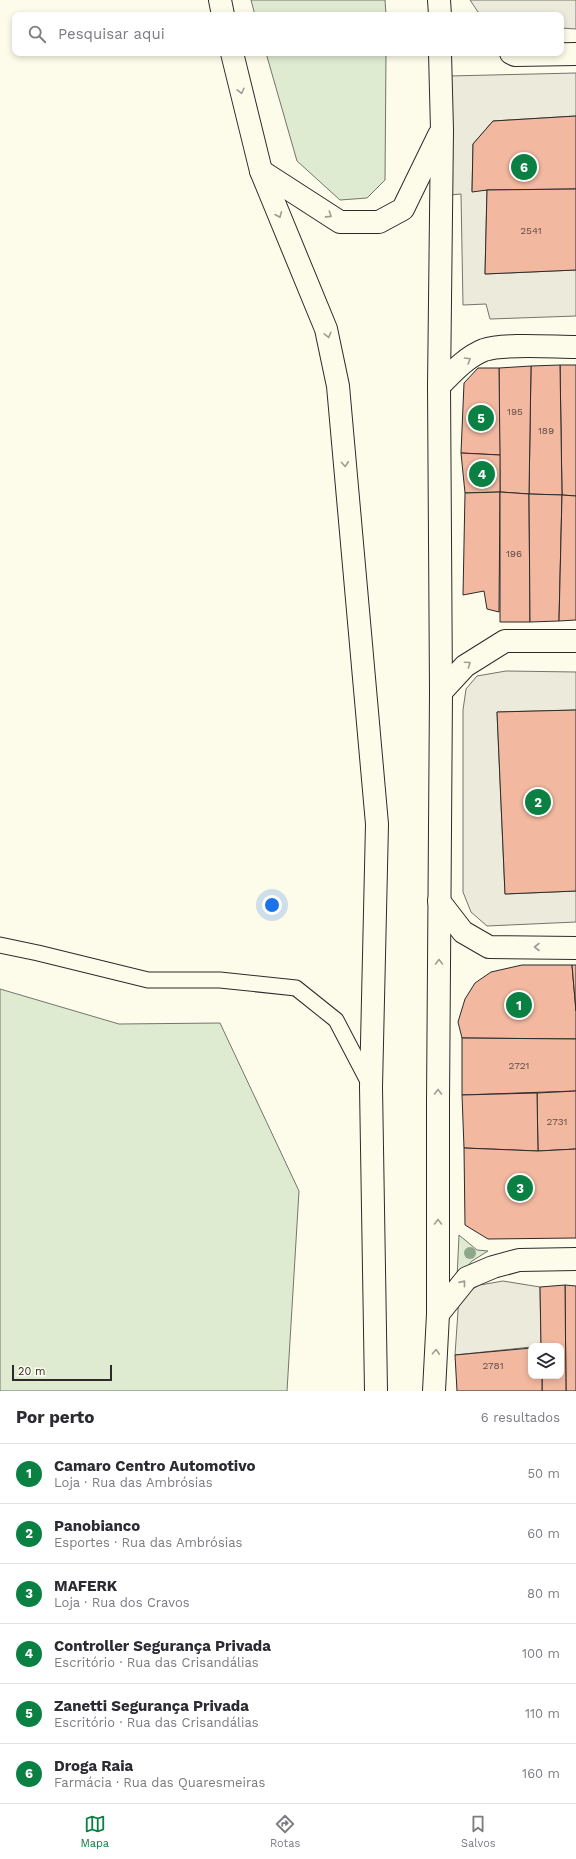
<!DOCTYPE html>
<html lang="pt">
<head>
<meta charset="utf-8">
<style>
	body { margin:0; font-family:"Work Sans",sans-serif; background:#f2f2f3; color:#2b2b33 }
	.controls { position:absolute; right:12px; bottom:12px; display:grid; overflow:hidden; border-radius:8px; box-shadow:0 2px 6px #0003 }
	.controls button { width:36px; height:36px; display:grid; place-items:center; padding:0; border:0; border-bottom:1px solid #e1e1e2; background:#fff; color:#2b2b33; font:20px sans-serif }
	.scale { position:absolute; left:12px; bottom:10px; width:100px; box-sizing:border-box; padding-left:4px; border:2px solid #2b2b2b; border-top:0; font-size:11px; line-height:14px; white-space:nowrap; color:#2b2b2b; -webkit-text-stroke:3px #fdfbea; paint-order:stroke }
	.you { position:absolute; left:272px; top:905px; width:14px; height:14px; margin:-10px; border:3px solid #fff; border-radius:50%; background:#1a73e8; box-shadow:0 0 0 6px #1a73e833 }
	.badge { display:grid; place-items:center; width:26px; height:26px; border-radius:50%; background:#0b8043; color:#fff; font-size:13px; font-weight:700 }
	.pin { position:absolute; translate:-50% -50%; border:2px solid #fff; box-shadow:0 1px 4px #0006 }
	.list { margin:0; padding:0; list-style:none }
	h2 { display:flex; justify-content:space-between; align-items:center; height:52px; margin:0; padding:0 16px; font-size:17px }
	h2 small { font-size:13px; font-weight:400; color:#7c7c81 }
	.list li { display:grid; grid-template-columns:26px 1fr auto; gap:12px; align-items:center; box-sizing:border-box; height:60px; padding:0 16px; border-top:1px solid #e1e1e2 }
	.list b { display:block; font-size:15px; white-space:nowrap }
	.list p { margin:0; font-size:13px; white-space:nowrap; color:#7c7c81 }
	.list em { font-size:13px; font-style:normal; color:#7c7c81 }
	.icon { flex:none; width:22px; height:22px; fill:none; stroke:currentColor; stroke-width:2; stroke-linecap:round; stroke-linejoin:round }
	.map { position:relative; flex:none; width:576px; height:1391px; overflow:hidden }
	.search { position:absolute; background:#fff; box-shadow:0 2px 6px #0003; left:12px; right:12px; top:12px; height:44px; display:flex; align-items:center; gap:10px; box-sizing:border-box; padding:0 14px; border-radius:8px; color:#7c7c81; font-size:15px }
	.sheet { height:412px; background:#fff }
	nav { display:flex; justify-content:space-around; align-items:center; box-sizing:border-box; height:56px; border-top:1px solid #e1e1e2; background:#fff; font-size:11px; color:#7c7c81 }
	nav a { display:grid; justify-items:center; gap:2px }
	nav .on { color:#0b8043 }
	.map>svg:first-child { display:block }
</style>
</head>
<body>
<div class="map">
<svg width="576" height="1391" viewBox="0 0 576 1391">
	<rect width="100%" height="100%" fill="#fdfbea"/>
	<g fill="#deebd1" stroke="#74746e">
		<path d="M251,0h134l1,15h-131z"/>
		<path d="M266,53h120l-1,127 -18,18 -27,2 -43,-39z"/>
		<path d="M0,989l119,35 101,-1 79,168 -12,200h-287z"/>
		<path d="M459,1235l18,15 11,1 -16,10 -15,17z"/>
	</g>
	<g fill="#eceadb" stroke="#74746e">
		<path d="M470,0h106v29l-15,-1v-13h-77l-6,-3z"/>
		<path d="M576,73v43l-83,5 -20,23 -1,47 15,-1 -2,84 91,-4v46l-86,3 -4,-15 -23,1 -2,-111 -11,1 -1,-119z"/>
		<path d="M506,671l70,1v38l-79,2 8,182 71,-3v31l-89,4 -16,-14 -8,-20v-182l3,-21 11,-13z"/>
		<path d="M503,1281l37,6 1,59 -86,9 4,-59 21,-11z"/>
	</g>
	<g fill="#f2b8a0" stroke="#2b2b2b">
		<path d="M576,116v73l-89,1 -15,2 1,-48 20,-23z"/>
		<path d="M576,189v81l-91,4 2,-84z"/>
		<path d="M560,365h16v131l-14,-1z"/>
		<path d="M560,365l2,130 -33,-1 2,-128z"/>
		<path d="M531,366l-2,128 -29,-2 -1,-124z"/>
		<path d="M478,368h21l1,87 -39,-2 3,-70z"/>
		<path d="M461,453l39,2v37l-35,1z"/>
		<path d="M500,492l-1,120 -12,-3 -3,-18 -21,4 2,-102z"/>
		<path d="M500,492l29,2 1,128h-30z"/>
		<path d="M529,494l33,1 -3,126 -29,1z"/>
		<path d="M562,495l14,1v124l-17,1z"/>
		<path d="M576,710v181l-71,3 -8,-182z"/>
		<path d="M522,965h50l4,46v28l-114,-1 -4,-16 7,-23 10,-16 16,-11z"/>
		<path d="M572,965h4v46z"/>
		<path d="M462,1038l114,1v52l-114,4z"/>
		<path d="M576,1091v58l-38,2 -1,-58z"/>
		<path d="M537,1093l1,58 -74,-3 -2,-53z"/>
		<path d="M464,1148l74,3 38,-2v89l-88,1 -23,-14z"/>
		<path d="M565,1285l11,1v105h-10z"/>
		<path d="M565,1285l1,106h-24v-15h19v-30h-20l-1,-59z"/>
		<path d="M531,1348v28h11v15h-85l-2,-36z"/>
	</g>
	<g fill="none" stroke-linecap="round" stroke-linejoin="round">
		<defs>
			<path id="service" d="M0,945l38,8 110,27h72l76,8 40,32 34,65"/>
			<g id="minor">
				<path d="M511,53l4,2 61,-1"/>
				<path d="M439,386c13,-13 27,-29 45,-36 20,-7 69,-3 92,-3"/>
				<path d="M441,692l24,-26 40,-25h71"/>
				<path d="M439,901l24,31 26,15 87,1"/>
				<path d="M438,1314l29,-36 26,-11 26,-7 57,-1"/>
			</g>
			<g id="secondary">
				<path d="M220,0l3,15"/>
				<path d="M439,0l1,15"/>
				<path d="M232,53l29,118 65,158 12,57 39,438 -6,263 5,304"/>
				<path d="M261,171l79,51h39l24,-13 36,-74"/>
				<path d="M434,1391l4,-77v-212l3,-410 -2,-306 3,-256 -2,-77"/>
			</g>
		</defs>
		<use href="#service" stroke="#2b2b2b" stroke-width="17"/>
		<use href="#minor" stroke="#2b2b2b" stroke-width="24"/>
		<use href="#secondary" stroke="#2b2b2b" stroke-width="24"/>
		<use href="#service" stroke="#fdfbea" stroke-width="15"/>
		<use href="#minor" stroke="#fdfbea" stroke-width="22"/>
		<use href="#secondary" stroke="#fdfbea" stroke-width="22"/>
	</g>
	<circle fill="#8ea78a" cx="470" cy="1253" r="6"/>
	<defs><path id="oneway-chevron" d="M-2-3.5L2.5 0L-2 3.5" fill="none" stroke-width="1.6" stroke-linecap="round" stroke-linejoin="round"/></defs>
	<g stroke="#9e9d94">
		<use href="#oneway-chevron" transform="translate(241 91) rotate(77)"/>
		<use href="#oneway-chevron" transform="translate(279 215) rotate(67)"/>
		<use href="#oneway-chevron" transform="translate(329 215) rotate(33)"/>
		<use href="#oneway-chevron" transform="translate(328 335) rotate(76)"/>
		<use href="#oneway-chevron" transform="translate(468 360) rotate(-31)"/>
		<use href="#oneway-chevron" transform="translate(345 464) rotate(85)"/>
		<use href="#oneway-chevron" transform="translate(468 664) rotate(-35)"/>
		<use href="#oneway-chevron" transform="translate(537 947) rotate(-180)"/>
		<use href="#oneway-chevron" transform="translate(439 962) rotate(-90)"/>
		<use href="#oneway-chevron" transform="translate(438 1092) rotate(-90)"/>
		<use href="#oneway-chevron" transform="translate(438 1222) rotate(-90)"/>
		<use href="#oneway-chevron" transform="translate(463 1283) rotate(-51)"/>
		<use href="#oneway-chevron" transform="translate(436 1352) rotate(-87)"/>
	</g>
	<g text-anchor="middle" stroke-width="3" stroke-linejoin="round" paint-order="stroke">
		<g font-size="10" fill="#5d4e48">
			<text x="531" y="234">2541</text>
			<text x="515" y="415">195</text>
			<text x="546" y="434">189</text>
			<text x="514" y="557">196</text>
			<text x="519" y="1069">2721</text>
			<text x="557" y="1125">2731</text>
			<text x="493" y="1369">2781</text>
		</g>
	</g>
</svg>
<div class="controls">
<button><svg class="icon" aria-label="layers" viewBox="0 0 24 24"><path d="M12 4l9 5-9 5-9-5zM3 14l9 5 9-5"/></svg></button>
</div>
<div class="scale">20 m</div>
<div class="you"></div>
<div class="pin badge" style="left:519px;top:1005px">1</div>
<div class="pin badge" style="left:538px;top:802px">2</div>
<div class="pin badge" style="left:520px;top:1188px">3</div>
<div class="pin badge" style="left:482px;top:474px">4</div>
<div class="pin badge" style="left:481px;top:418px">5</div>
<div class="pin badge" style="left:524px;top:167px">6</div>
<div class="search"><svg class="icon" aria-label="search" viewBox="0 0 24 24"><circle cx="10" cy="10" r="6"/><path d="M15 15l6 6"/></svg>Pesquisar aqui</div>
</div>
<section class="sheet">
<h2>Por perto<small>6 resultados</small></h2>
<ul class="list">
<li><span class="badge">1</span><div><b>Camaro Centro Automotivo</b><p>Loja · Rua das Ambrósias</p></div><em>50 m</em></li>
<li><span class="badge">2</span><div><b>Panobianco</b><p>Esportes · Rua das Ambrósias</p></div><em>60 m</em></li>
<li><span class="badge">3</span><div><b>MAFERK</b><p>Loja · Rua dos Cravos</p></div><em>80 m</em></li>
<li><span class="badge">4</span><div><b>Controller Segurança Privada</b><p>Escritório · Rua das Crisandálias</p></div><em>100 m</em></li>
<li><span class="badge">5</span><div><b>Zanetti Segurança Privada</b><p>Escritório · Rua das Crisandálias</p></div><em>110 m</em></li>
<li><span class="badge">6</span><div><b>Droga Raia</b><p>Farmácia · Rua das Quaresmeiras</p></div><em>160 m</em></li>
</ul>
</section>
<nav>
<a class="on"><svg class="icon" aria-label="map" viewBox="0 0 24 24"><path d="M3 6l6-2 6 2 6-2v14l-6 2-6-2-6 2zM9 4v14M15 6v14"/></svg>Mapa</a>
<a><svg class="icon" aria-label="directions" viewBox="0 0 24 24"><path d="M12 3l9 9-9 9-9-9zM9 14v-3h6M13 9l2 2-2 2"/></svg>Rotas</a>
<a><svg class="icon" aria-label="saved" viewBox="0 0 24 24"><path d="M7 4h10v16l-5-4-5 4z"/></svg>Salvos</a>
</nav>
</body>
</html>
